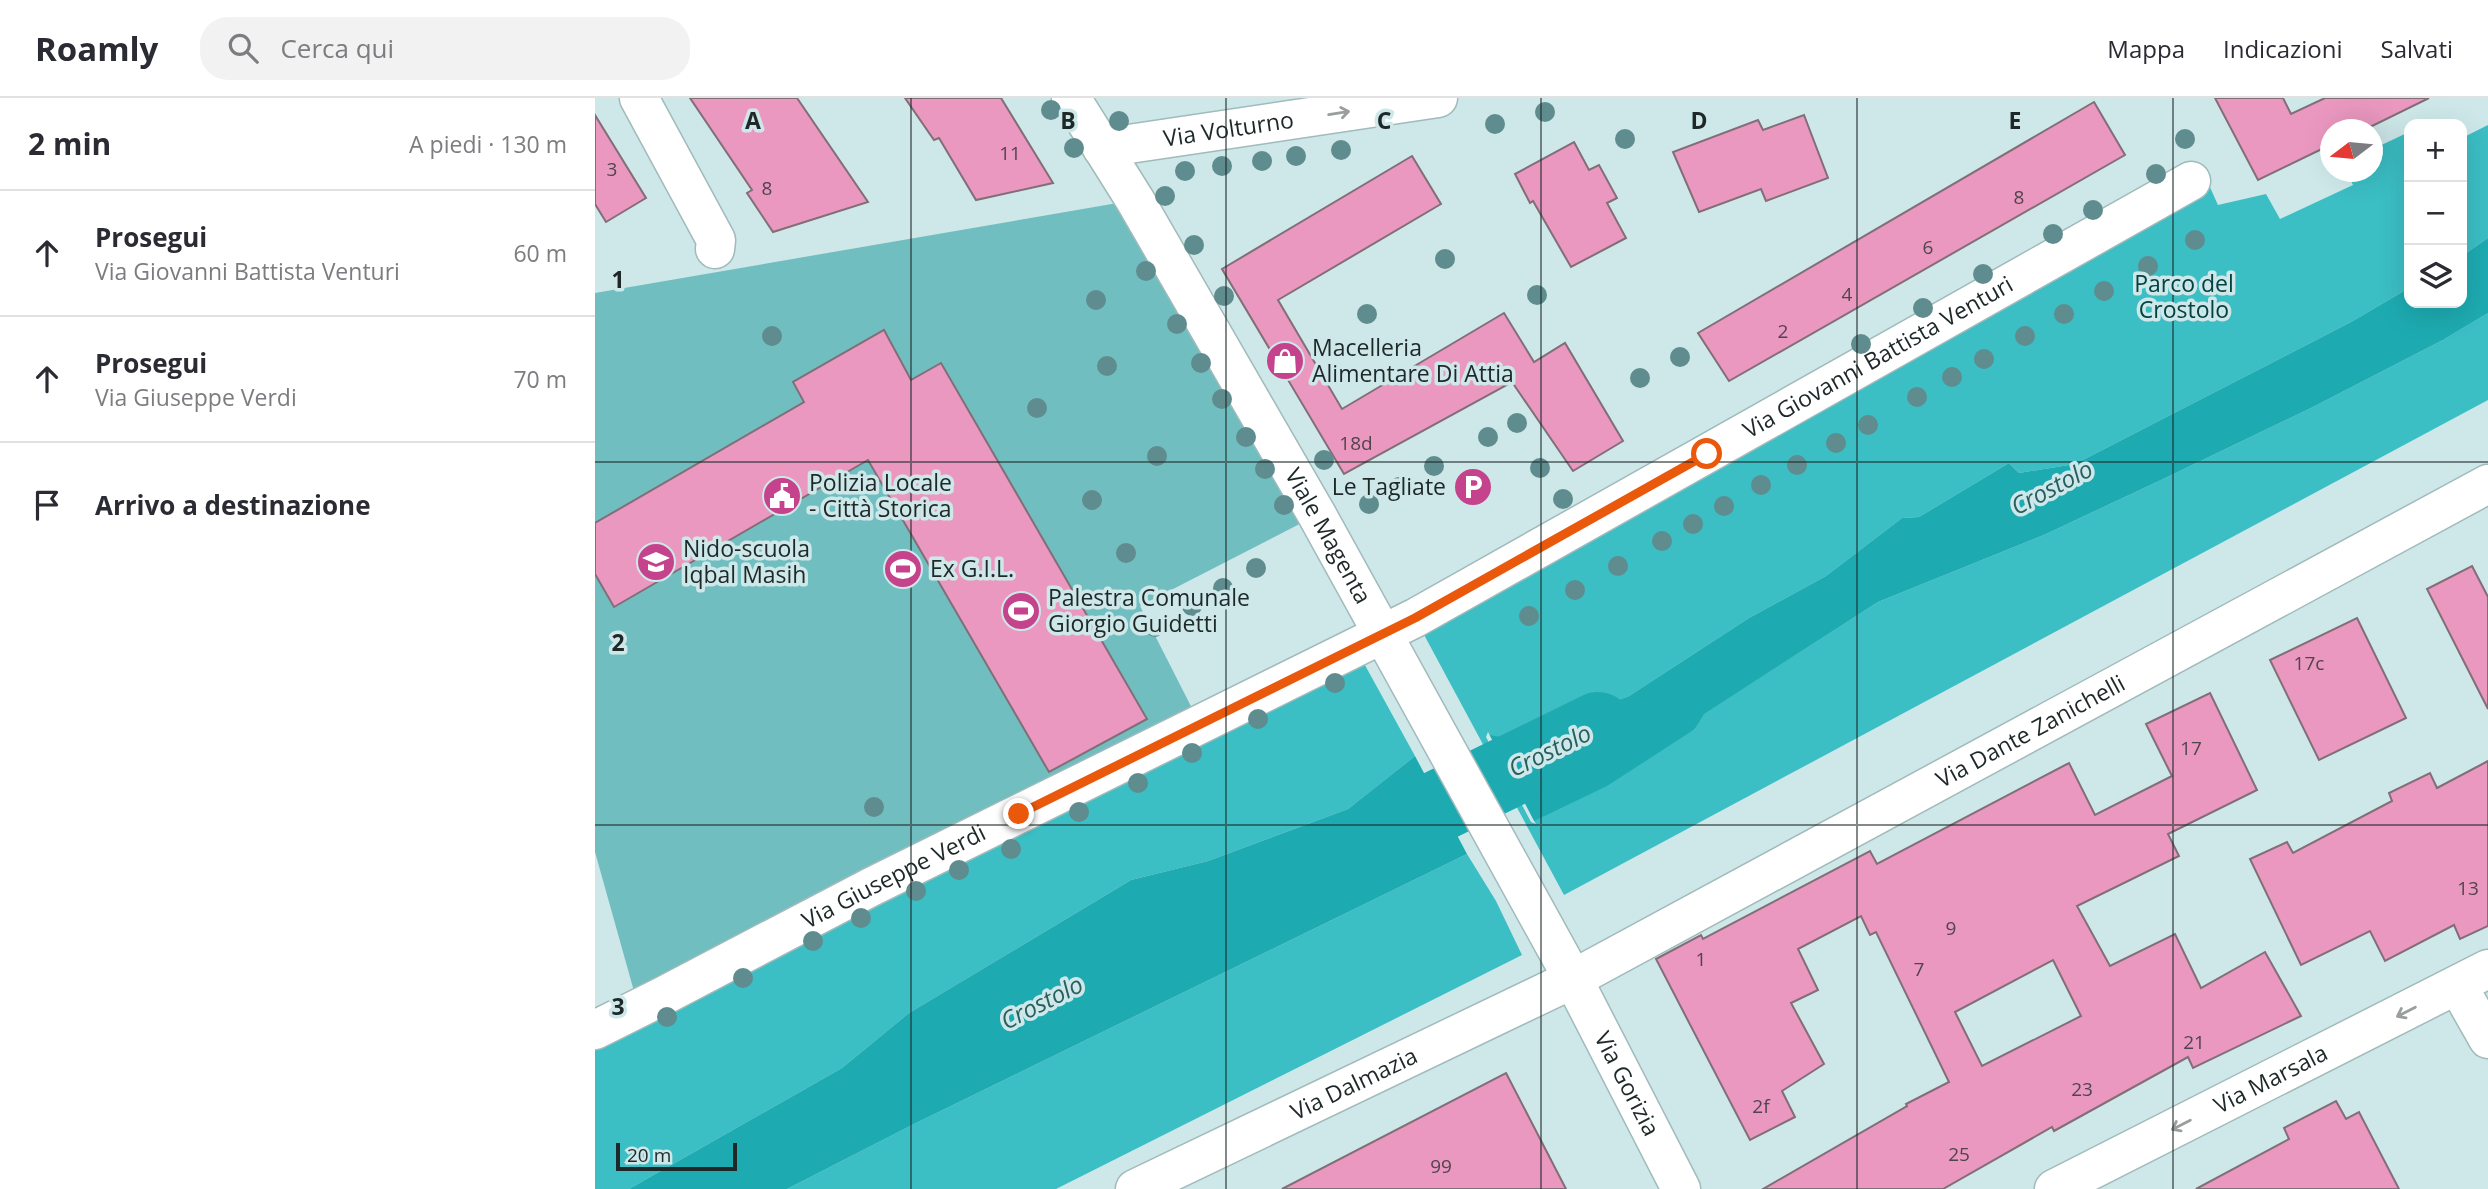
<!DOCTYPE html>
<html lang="it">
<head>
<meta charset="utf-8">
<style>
	body { margin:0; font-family:"Open Sans",sans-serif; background:#f2f2f3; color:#2b2b33 }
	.controls { position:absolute; right:21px; top:21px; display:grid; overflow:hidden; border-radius:14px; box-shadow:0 7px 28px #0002 }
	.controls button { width:63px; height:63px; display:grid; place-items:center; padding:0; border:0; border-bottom:2px solid #e1e1e2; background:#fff; color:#2b2b33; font:35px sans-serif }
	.compass { position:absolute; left:1725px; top:21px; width:63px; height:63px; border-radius:50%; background:#fff; box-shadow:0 7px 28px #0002; rotate:254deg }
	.scale { position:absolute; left:21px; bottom:18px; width:121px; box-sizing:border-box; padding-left:7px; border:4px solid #1e2828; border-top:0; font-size:19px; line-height:24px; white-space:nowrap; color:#1e2828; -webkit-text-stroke:5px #cee8e9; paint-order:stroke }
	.stop { position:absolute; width:21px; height:21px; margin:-16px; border:5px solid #ea580c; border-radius:50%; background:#fff }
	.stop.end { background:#ea580c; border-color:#fff; box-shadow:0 2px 7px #0008 }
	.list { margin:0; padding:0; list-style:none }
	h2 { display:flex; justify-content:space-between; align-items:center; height:91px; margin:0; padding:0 28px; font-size:30px }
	h2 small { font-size:23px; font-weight:400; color:#7c7c81 }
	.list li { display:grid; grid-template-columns:46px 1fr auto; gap:21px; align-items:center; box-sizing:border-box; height:126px; padding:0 28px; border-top:2px solid #e1e1e2 }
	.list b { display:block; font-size:26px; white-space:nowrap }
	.list p { margin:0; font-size:23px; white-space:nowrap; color:#7c7c81 }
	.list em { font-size:23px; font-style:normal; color:#7c7c81 }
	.icon { flex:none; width:38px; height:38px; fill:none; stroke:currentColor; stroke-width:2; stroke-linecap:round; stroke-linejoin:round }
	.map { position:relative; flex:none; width:1893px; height:1091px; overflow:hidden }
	header { display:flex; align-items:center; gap:42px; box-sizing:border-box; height:98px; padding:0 35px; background:#fff; border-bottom:2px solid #e1e1e2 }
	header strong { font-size:33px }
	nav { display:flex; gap:38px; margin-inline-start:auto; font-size:24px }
	.search { width:490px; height:63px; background:#f2f2f3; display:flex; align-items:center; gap:18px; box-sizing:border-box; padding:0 24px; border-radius:28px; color:#7c7c81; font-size:26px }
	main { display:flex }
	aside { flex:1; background:#fff }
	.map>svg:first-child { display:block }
</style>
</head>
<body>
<header>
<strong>Roamly</strong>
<div class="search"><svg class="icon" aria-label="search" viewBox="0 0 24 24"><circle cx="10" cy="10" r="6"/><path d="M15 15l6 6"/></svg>Cerca qui</div>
<nav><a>Mappa</a><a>Indicazioni</a><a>Salvati</a></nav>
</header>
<main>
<aside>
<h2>2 min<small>A piedi · 130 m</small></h2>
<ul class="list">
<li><svg class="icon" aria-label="ahead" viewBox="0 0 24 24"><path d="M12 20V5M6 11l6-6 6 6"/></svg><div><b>Prosegui</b><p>Via Giovanni Battista Venturi</p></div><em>60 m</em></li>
<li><svg class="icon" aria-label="ahead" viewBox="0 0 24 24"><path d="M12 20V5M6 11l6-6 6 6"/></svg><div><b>Prosegui</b><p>Via Giuseppe Verdi</p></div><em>70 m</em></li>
<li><svg class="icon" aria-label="arrive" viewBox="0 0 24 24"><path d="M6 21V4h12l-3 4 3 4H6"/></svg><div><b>Arrivo a destinazione</b></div></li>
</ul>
</aside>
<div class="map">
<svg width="1893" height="1091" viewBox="0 0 1893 1091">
	<rect width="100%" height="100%" fill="#cee8e9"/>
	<path fill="#71bec1" d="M540,102l182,315 -177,91 60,118 -563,278 -42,-150v-559z"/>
	<g fill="#3bbec4">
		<path d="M1893,27v113l-26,18v-118z"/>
		<path d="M1814,34v156l-58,34 -276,142 -56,9 -10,-10 -90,54 -17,1 -76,58 -77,42 -120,78 -27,10 -54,32 -29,2 -29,-4 44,84 161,-91 8,-15 175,-112 166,-67 115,-54 152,-73 132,-68 45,-27v87l-924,495 -149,-277 785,-453 18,40 48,-11 14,25 73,-34 -6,-13h26v-23z"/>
		<path d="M760,549l60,109 -67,53 -140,52 -77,19 -222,133 -67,55 -213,121h-34v-159z"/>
		<path d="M872,756l29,47 26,54 -466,234h-269l127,-65z"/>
	</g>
	<g fill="#1dabb1">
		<path d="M1893,140v75l-45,27 -132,68 -152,73 -115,54 -166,67 -174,112 -9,15 -88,57 -73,35 -45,-86 30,5 29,-2 54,-32 27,-10 120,-78 77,-42 76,-58 17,-1 90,-54 10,10 56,-9 276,-142 58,-34v15h53v-47z"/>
		<path d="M820,658l52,98 -553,270 -127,65h-158l213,-121 67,-55 222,-133 77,-19 140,-52z"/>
	</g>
	<path fill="#cee8e9" d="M893,634l46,89 2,3 -5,-2 -45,-85z"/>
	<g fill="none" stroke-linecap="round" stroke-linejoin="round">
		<path stroke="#1dabb1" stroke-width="72" d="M756,751l247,-121"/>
	</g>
	<g fill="#eb98c0" stroke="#826e77" stroke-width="2" fill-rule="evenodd">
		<path d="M95,0h107l71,104 -95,30 -26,-39 5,-3z"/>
		<path d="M310,0h96l52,85 -77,17 -37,-62 -5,2z"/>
		<path d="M1620,0h68l8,16 34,-16h104l-65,32h-34v15l-72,35z"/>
		<path d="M1499,4l31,53 -396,226 -31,-48z"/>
		<path d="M0,17l51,83 -40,24 -11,-18z"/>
		<path d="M1209,17l24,63 -62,23 -5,-12 -62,23 -26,-60 85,-32 5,10z"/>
		<path d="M979,44l15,28 10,-5 18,33 -10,5 19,35 -55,29 -38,-66 -3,2 -15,-29z"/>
		<path d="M817,58l29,48 -163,96 64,109 162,-96 30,49 31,-19 58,98 -50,30 -61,-89 -168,92 -122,-205z"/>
		<path d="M289,232l27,50 30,-17 206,356 -98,53 -181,-312 -254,147 -19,-33v-51l209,-121 -11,-20z"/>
		<path d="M1877,468l16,31v112l-61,-120z"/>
		<path d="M1762,520l49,100 -87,42 -49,-100z"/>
		<path d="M1615,595l47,97 -89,44 11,22 -102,50 33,60 65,-32 26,54 64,-36 36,64 -108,52 -5,-11 -134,74 -2,-4 -109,62h-180l144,-83 -1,-2 43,-22 -73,-150 -6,3 -9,-19 -63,33 20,41 -27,13 33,61 -42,27 13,26 -45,23 -94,-181 45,-24 2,4 167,-88 7,13 192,-101 26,52 77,-39 -26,-52zM1458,862l28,56 -99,50 -27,-54z"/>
		<path d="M1893,663v165l-28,13 -6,-14 -69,36 -15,-30 -69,34 -51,-106 37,-17 6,11 99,-52 -3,-8 41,-20 7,15z"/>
		<path d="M911,975l60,116h-284z"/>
		<path d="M1741,1003l10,18 13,-7 40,77h-203l93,-50 -5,-11z"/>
	</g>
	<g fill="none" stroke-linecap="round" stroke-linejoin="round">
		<defs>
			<g id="street">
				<path d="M44,0l77,142 -1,9"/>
				<path id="s1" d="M507,50l336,-50"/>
				<path d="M1863,888l30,53"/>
				<path id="s2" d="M0,932l68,-34 208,-109 544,-269 776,-437"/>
				<path id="s3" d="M1459,1091l434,-220"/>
			</g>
			<g id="secondary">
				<path id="s4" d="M476,0l64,102 182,315 256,464 108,210"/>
				<path id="s5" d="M540,1091l438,-210 915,-495"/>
			</g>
		</defs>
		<use href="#street" stroke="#a1babb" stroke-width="41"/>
		<use href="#secondary" stroke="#a1babb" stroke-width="41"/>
		<use href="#street" stroke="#fff" stroke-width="38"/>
		<use href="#secondary" stroke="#fff" stroke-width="38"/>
	</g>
	<g fill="#5f8c8e">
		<circle cx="456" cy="12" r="10"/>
		<circle cx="950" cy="14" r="10"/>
		<circle cx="524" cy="23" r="10"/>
		<circle cx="900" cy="26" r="10"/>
		<circle cx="1030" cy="41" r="10"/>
		<circle cx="1590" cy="41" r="10"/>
		<circle cx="479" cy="50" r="10"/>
		<circle cx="746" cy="52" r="10"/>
		<circle cx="701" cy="58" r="10"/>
		<circle cx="667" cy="63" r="10"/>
		<circle cx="627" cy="68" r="10"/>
		<circle cx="590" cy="73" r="10"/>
		<circle cx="1561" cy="76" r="10"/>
		<circle cx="570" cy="98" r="10"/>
		<circle cx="1498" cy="112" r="10"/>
		<circle cx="1458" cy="136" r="10"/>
		<circle cx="1600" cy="142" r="10"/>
		<circle cx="599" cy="147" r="10"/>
		<circle cx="850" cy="161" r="10"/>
		<circle cx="1553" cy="168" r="10"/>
		<circle cx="551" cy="173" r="10"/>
		<circle cx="1388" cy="176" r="10"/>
		<circle cx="1509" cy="193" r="10"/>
		<circle cx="942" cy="197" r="10"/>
		<circle cx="629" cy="198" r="10"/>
		<circle cx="501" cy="202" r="10"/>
		<circle cx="1328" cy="210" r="10"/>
		<circle cx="772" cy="216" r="10"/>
		<circle cx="1469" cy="216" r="10"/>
		<circle cx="582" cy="226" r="10"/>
		<circle cx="177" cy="238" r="10"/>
		<circle cx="1430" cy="238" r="10"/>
		<circle cx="1266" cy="246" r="10"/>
		<circle cx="1085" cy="259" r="10"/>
		<circle cx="1389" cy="261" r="10"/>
		<circle cx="606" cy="265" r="10"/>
		<circle cx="512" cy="268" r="10"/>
		<circle cx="1357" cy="279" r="10"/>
		<circle cx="1045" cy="280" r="10"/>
		<circle cx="1322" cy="299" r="10"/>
		<circle cx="627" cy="301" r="10"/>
		<circle cx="442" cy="310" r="10"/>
		<circle cx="922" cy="325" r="10"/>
		<circle cx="1273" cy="327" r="10"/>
		<circle cx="651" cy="339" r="10"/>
		<circle cx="893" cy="339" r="10"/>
		<circle cx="1241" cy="345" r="10"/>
		<circle cx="562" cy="358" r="10"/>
		<circle cx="729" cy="362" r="10"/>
		<circle cx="1202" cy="367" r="10"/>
		<circle cx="839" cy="368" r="10"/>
		<circle cx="945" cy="370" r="10"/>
		<circle cx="670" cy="371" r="10"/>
		<circle cx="1166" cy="387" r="10"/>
		<circle cx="804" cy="389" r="10"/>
		<circle cx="968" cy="401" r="10"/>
		<circle cx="497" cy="402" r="10"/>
		<circle cx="774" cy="406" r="10"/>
		<circle cx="689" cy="407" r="10"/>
		<circle cx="1129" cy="408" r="10"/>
		<circle cx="1098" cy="426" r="10"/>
		<circle cx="1067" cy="443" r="10"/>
		<circle cx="531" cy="455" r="10"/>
		<circle cx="1023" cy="468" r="10"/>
		<circle cx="661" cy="470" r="10"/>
		<circle cx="628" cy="490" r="10"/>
		<circle cx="980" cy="492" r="10"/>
		<circle cx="597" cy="508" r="10"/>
		<circle cx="934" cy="518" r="10"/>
		<circle cx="560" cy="529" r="10"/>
		<circle cx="740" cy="585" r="10"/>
		<circle cx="663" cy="621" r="10"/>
		<circle cx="597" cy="655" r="10"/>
		<circle cx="543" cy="685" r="10"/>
		<circle cx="279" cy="709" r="10"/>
		<circle cx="484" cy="714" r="10"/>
		<circle cx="416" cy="751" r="10"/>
		<circle cx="364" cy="772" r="10"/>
		<circle cx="321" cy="793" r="10"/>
		<circle cx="266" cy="820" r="10"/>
		<circle cx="218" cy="843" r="10"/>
		<circle cx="148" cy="880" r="10"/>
		<circle cx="72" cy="919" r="10"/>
	</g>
	<defs><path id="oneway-shaft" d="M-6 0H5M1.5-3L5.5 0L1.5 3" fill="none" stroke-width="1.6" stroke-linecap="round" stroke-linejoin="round" transform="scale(1.75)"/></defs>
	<g stroke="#9a9e9e">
		<use href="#oneway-shaft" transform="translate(744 15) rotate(-9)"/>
		<use href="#oneway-shaft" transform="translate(1811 914) rotate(153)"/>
		<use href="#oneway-shaft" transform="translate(1586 1027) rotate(153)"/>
	</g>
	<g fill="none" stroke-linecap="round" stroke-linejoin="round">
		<path stroke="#ea580c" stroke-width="9" d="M424,716l396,-196 292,-164"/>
	</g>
	<path fill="none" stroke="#1e2828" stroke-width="2" stroke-opacity="0.55" d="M316,0v1091M631,0v1091M946,0v1091M1262,0v1091M1578,0v1091M0,364h1893M0,727h1893"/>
	<defs>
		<symbol id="shop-disc" viewBox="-11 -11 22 22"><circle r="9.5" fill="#c5438c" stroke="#cee8e9"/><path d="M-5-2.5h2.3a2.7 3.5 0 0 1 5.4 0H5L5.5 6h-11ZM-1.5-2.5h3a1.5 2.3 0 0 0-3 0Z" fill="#fff"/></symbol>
		<symbol id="parking-disc" viewBox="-11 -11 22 22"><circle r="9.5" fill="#c5438c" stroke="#cee8e9"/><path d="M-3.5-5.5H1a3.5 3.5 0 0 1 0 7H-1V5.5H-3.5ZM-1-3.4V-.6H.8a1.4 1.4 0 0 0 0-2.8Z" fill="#fff"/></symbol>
		<symbol id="civic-disc" viewBox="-11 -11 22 22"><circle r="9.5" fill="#c5438c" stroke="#cee8e9"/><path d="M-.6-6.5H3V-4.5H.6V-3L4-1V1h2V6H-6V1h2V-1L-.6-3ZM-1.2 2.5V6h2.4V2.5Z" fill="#fff"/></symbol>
		<symbol id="school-disc" viewBox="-11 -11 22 22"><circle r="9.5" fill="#c5438c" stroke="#cee8e9"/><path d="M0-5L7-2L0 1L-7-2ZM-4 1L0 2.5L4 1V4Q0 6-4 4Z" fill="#fff"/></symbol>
		<symbol id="stadium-disc" viewBox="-11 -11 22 22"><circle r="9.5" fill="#c5438c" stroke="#cee8e9"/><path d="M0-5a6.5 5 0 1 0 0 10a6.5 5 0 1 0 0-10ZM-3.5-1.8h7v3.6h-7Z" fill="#fff"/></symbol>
	</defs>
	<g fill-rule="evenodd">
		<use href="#shop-disc" x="668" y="241" width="44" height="44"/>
		<use href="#parking-disc" x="856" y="367" width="44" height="44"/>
		<use href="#civic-disc" x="165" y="376" width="44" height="44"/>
		<use href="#school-disc" x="39" y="442" width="44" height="44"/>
		<use href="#stadium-disc" x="286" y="449" width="44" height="44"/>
		<use href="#stadium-disc" x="404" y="491" width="44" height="44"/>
	</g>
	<g text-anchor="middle" stroke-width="7" stroke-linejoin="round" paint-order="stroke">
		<g font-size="19" fill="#51444e">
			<text x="415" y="62">11</text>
			<text x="17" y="78">3</text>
			<text x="172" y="97">8</text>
			<text x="1424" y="106">8</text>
			<text x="1333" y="156">6</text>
			<text x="1252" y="203">4</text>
			<text x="1188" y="240">2</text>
			<text x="761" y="352">18d</text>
			<text x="1714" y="572">17c</text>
			<text x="1596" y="657">17</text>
			<text x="1873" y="797">13</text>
			<text x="1356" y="837">9</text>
			<text x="1106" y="868">1</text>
			<text x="1324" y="878">7</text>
			<text x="1599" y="951">21</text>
			<text x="1487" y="998">23</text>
			<text x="1166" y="1015">2f</text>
			<text x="1364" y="1063">25</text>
			<text x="846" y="1075">99</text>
		</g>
		<g font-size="23" fill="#1e2828" stroke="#cee8e9">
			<text dy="8" stroke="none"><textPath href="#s1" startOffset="128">Via Volturno</textPath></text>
			<text dy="8" stroke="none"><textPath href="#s2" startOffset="1449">Via Giovanni Battista Venturi</textPath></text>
			<text dy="8" stroke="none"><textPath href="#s4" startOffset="508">Viale Magenta</textPath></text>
			<text dy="8" stroke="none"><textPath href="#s5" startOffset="1006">Via Dante Zanichelli</textPath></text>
			<text dy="8" stroke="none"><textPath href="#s2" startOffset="336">Via Giuseppe Verdi</textPath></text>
			<text dy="8" stroke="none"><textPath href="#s3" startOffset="243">Via Marsala</textPath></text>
			<text dy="8" stroke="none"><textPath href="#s5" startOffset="243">Via Dalmazia</textPath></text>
			<text dy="8" stroke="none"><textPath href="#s4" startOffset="1132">Via Gorizia</textPath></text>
		</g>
		<g font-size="23" fill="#044143" stroke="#cee8e9">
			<text x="1589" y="194">Parco del<tspan x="1589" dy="26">Crostolo</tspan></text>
		</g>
		<g font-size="23" fill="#1e2828" stroke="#cee8e9" text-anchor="start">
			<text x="717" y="258">Macelleria<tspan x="717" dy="26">Alimentare Di Attia</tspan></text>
			<text x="214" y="393">Polizia Locale<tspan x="214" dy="26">- Città Storica</tspan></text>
			<text x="851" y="397" text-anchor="end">Le Tagliate</text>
			<text x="88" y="459">Nido-scuola<tspan x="88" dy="26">Iqbal Masih</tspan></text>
			<text x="335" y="479">Ex G.I.L.</text>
			<text x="453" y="508">Palestra Comunale<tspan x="453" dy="26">Giorgio Guidetti</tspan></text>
		</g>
		<g font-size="24" font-style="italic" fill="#295e60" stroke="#cee8e9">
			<text transform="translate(1457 390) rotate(-28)" y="8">Crostolo</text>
			<text transform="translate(955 653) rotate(-26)" y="8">Crostolo</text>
			<text transform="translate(447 905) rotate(-27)" y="8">Crostolo</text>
		</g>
	</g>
	<g font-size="23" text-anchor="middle" font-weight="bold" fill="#1e2828" stroke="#cee8e9" stroke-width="7" stroke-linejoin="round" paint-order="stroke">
		<text x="158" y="31">A</text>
		<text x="473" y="31">B</text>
		<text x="789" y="31">C</text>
		<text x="1104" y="31">D</text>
		<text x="1420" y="31">E</text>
		<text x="23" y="190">1</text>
		<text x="23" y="553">2</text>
		<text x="23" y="917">3</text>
	</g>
</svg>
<div class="controls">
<button>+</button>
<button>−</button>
<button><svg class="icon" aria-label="layers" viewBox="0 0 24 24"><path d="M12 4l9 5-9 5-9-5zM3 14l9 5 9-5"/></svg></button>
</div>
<svg class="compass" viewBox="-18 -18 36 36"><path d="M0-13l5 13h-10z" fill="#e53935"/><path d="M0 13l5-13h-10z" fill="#7c7c81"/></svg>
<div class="scale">20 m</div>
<div class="stop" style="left:1112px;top:356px"></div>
<div class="stop end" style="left:424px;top:716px"></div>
</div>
</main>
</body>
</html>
